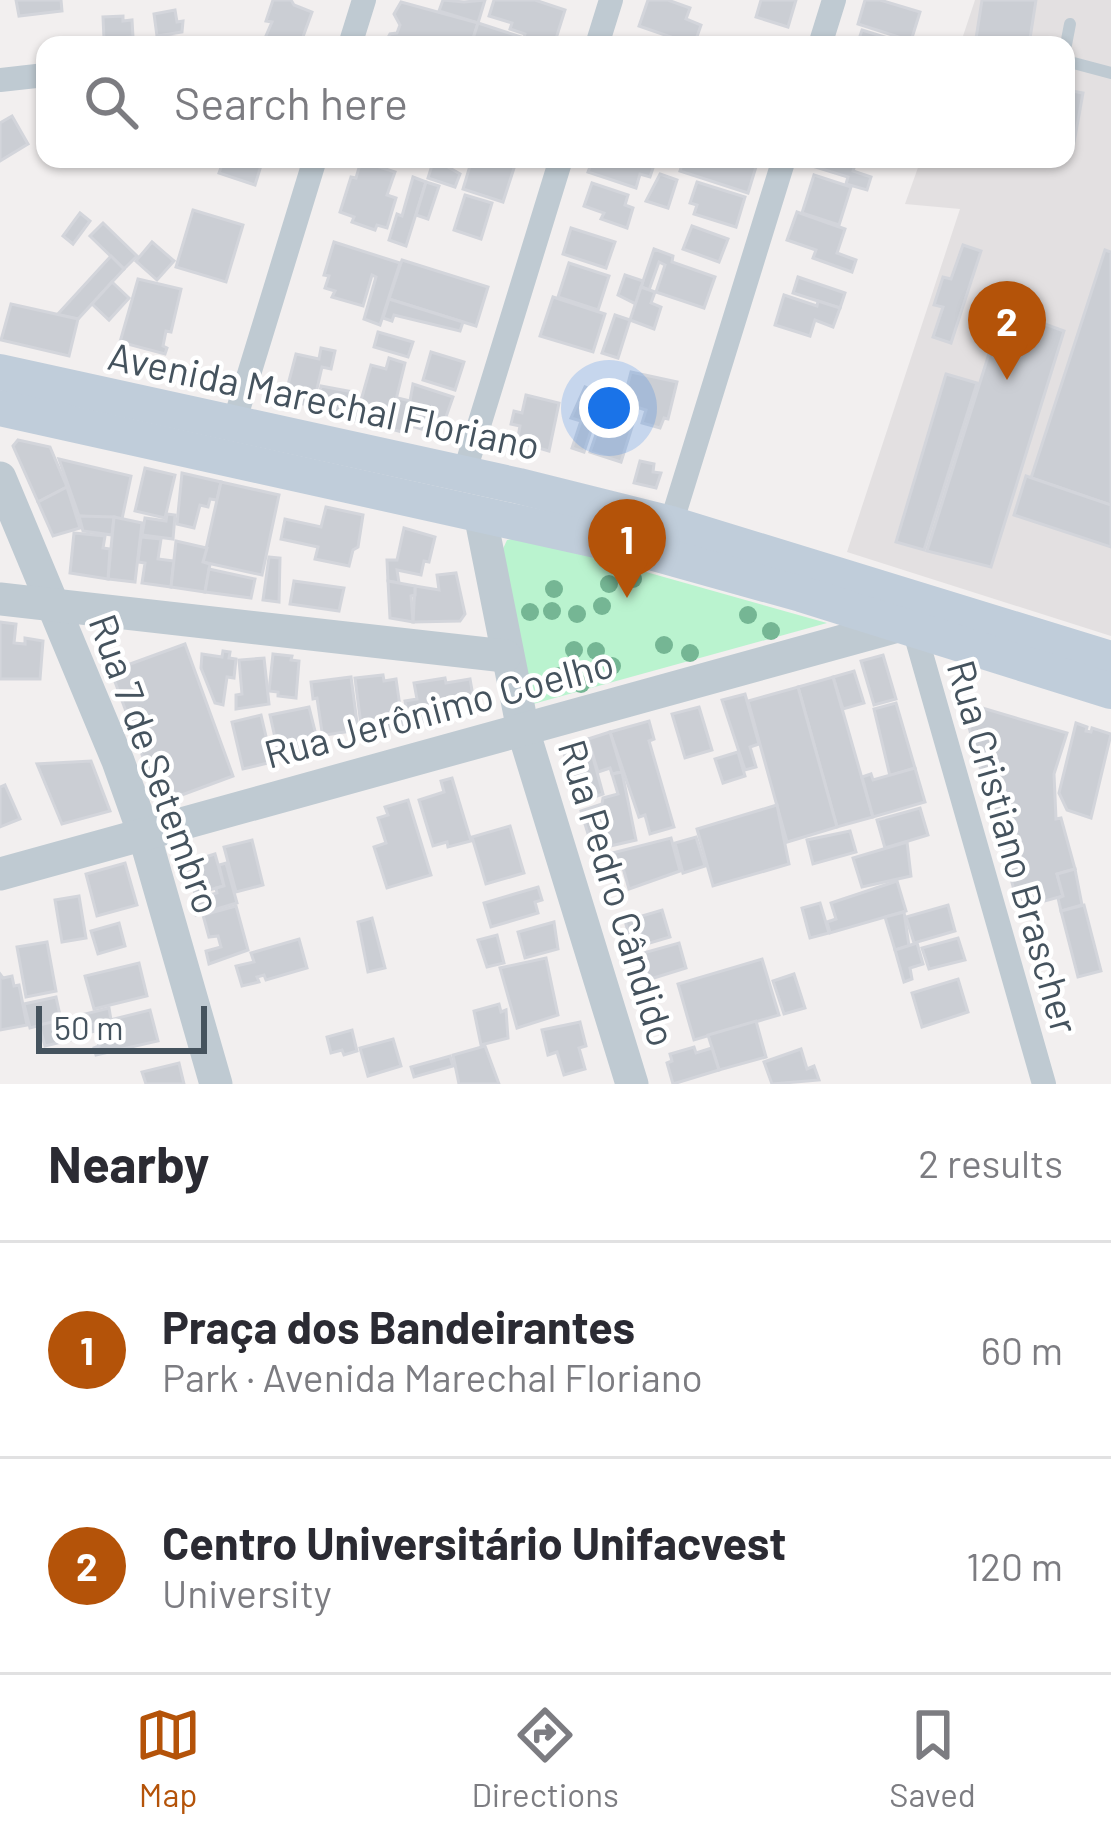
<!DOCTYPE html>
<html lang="en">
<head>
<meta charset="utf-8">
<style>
	body { margin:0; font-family:Barlow,sans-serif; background:#f7f7f7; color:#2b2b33 }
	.scale { position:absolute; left:36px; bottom:30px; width:171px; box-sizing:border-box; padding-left:12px; border:6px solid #45535e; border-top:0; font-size:33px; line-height:42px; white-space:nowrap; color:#45535e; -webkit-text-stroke:9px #fff; paint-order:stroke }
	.you { position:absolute; left:609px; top:408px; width:42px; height:42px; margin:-30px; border:9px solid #fff; border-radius:50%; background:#1a73e8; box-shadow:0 0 0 18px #1a73e833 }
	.badge { display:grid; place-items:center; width:78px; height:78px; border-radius:50%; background:#b45309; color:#fff; font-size:39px; font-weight:700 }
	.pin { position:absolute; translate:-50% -99px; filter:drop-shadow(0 3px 6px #0008) }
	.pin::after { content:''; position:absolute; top:63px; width:42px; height:36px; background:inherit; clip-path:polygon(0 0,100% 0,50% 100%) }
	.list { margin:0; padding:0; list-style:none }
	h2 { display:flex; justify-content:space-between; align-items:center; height:156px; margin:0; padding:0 48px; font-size:51px }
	h2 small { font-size:39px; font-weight:400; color:#7c7c81 }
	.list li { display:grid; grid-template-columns:78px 1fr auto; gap:36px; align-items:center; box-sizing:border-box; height:216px; padding:0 48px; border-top:3px solid #e1e1e2 }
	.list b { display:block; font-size:45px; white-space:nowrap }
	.list p { margin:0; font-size:39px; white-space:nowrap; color:#7c7c81 }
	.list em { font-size:39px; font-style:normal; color:#7c7c81 }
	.icon { flex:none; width:66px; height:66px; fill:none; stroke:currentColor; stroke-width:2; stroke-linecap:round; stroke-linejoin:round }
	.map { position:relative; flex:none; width:1111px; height:1084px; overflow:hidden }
	.search { position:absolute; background:#fff; box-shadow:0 3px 9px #0004; left:36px; right:36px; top:36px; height:132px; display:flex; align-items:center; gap:30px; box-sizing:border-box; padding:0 42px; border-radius:24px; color:#7c7c81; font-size:45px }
	.sheet { height:588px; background:#fff }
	nav { display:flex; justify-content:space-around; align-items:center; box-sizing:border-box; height:168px; border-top:3px solid #e1e1e2; background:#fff; font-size:33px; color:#7c7c81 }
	nav a { display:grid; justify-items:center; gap:6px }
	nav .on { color:#b45309 }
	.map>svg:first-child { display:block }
</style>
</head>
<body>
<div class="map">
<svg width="1111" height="1084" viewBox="0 0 1111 1084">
	<rect width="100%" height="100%" fill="#f2efef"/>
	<path fill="#e3e0e1" d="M975,0h136v636l-264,-84 113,-343 -55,-5 16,-45h145v-114h-106z"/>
	<path fill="#baf3cf" d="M522,537l305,86 -294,81 -31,-153 5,-11z"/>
	<g fill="#cbced4" stroke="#d3d5db" stroke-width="3">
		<path d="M16,0h45l1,11 -43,5z"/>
		<path d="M273,0h18l3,5 18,7 -12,33h-38l10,-23 -6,-1z"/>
		<path d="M443,0l21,2 21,-2 -7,23 -39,-12z"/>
		<path d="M494,0h41l30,10 -11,35 -30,-7 1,-4 -15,-5 2,-6 -23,-7z"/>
		<path d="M648,0h20l22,8 -4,11 15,6 -7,20 -55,-19z"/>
		<path d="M761,0h35l-8,27 -32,-10z"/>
		<path d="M865,0h15l40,12 -9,29 -53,-17z"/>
		<path d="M982,0h54l-7,45h-54z"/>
		<path d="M401,2l77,21 -7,22 -22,-6 -2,6h-63l6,-11 7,-1 3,-8 -6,-11z"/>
		<path d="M175,10l2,12 6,-1 -1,11 -25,4 -3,-22z"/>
		<path d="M123,16v5l9,-1 1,17 -29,2 -1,-22z"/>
		<path d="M478,23l43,14 -3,8h-18l-8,-5 -1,5h-20z"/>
		<path d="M862,30l42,13v2h-53l2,-5 5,2z"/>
		<path d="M162,36l22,2 -1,7h-62z"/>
		<path d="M1066,90l17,3 -10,55 -7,-1z"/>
		<path d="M12,116l16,28 -28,17v-38z"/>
		<path d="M224,159h39l-8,26 -36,-12z"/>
		<path d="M434,159l26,15 -5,13 -27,-9z"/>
		<path d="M472,159h22l21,6 -12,37 -40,-13z"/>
		<path d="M593,159h42l19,6 -4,12 -10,-3 -4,14 -48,-16z"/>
		<path d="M684,159l22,3 52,-2 -10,33 -68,-22z"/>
		<path d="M811,159h46l-4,12 18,6 -4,13 -21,-6 2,-7 -39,-12z"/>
		<path d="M361,161l34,11 -8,23 9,3 -9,30 -10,-3 -2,5 -23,-8 2,-5 -14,-5 11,-35 5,1z"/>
		<path d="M660,174l17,6 -9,28 -22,-7z"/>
		<path d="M814,175l37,12 -12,38 -37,-12z"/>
		<path d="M413,177l13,5 -20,64 -17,-6 8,-26 5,2z"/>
		<path d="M426,182l13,4 -11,33 -12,-4z"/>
		<path d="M697,182l48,15 -9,30 -42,-13 3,-9 -7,-2z"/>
		<path d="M592,183l36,12 -3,10 8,3 -6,20 -26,-9 3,-6 -20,-7z"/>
		<path d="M465,195l27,8 -11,36 -27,-9z"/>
		<path d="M193,210l50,15 -17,57 -50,-15z"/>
		<path d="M797,212l48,17 -8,24 19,7 -4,12 -39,-14 3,-8 -29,-10z"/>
		<path d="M80,213l10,8 -17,23 -10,-8z"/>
		<path d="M103,223l34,33 -13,13 -34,-33z"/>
		<path d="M692,226l36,13 -9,23 -36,-13z"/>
		<path d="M571,228l44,14 -9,26 -43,-14z"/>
		<path d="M152,242l22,19 -17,19 -21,-19z"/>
		<path d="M334,242l66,21 -20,62 -16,-6 12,-42 -4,-2 -9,31 -31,-9 3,-6 -10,-3 4,-12 -5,-1z"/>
		<path d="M963,245l18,6 -30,92 -18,-6 10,-30 -9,-2 9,-28 8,2z"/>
		<path d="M654,249l19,7 -1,6 43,15 -11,31 -48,-16 9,-27 -6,-3 -10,28 -8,-3z"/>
		<path d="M1105,250l6,2v253l-80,-27z"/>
		<path d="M111,256l13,13 -12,13 -34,37 -21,-4z"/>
		<path d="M402,260l86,27 -12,39 -87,-27z"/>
		<path d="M569,263l40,13 -11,34 -40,-13z"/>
		<path d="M625,275l18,6 -7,23 -18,-9z"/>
		<path d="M798,277l47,16 -5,15 -47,-15z"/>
		<path d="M138,279l43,10 -10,43 -5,-1 -3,15 4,2 -2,6 -45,-12z"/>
		<path d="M112,282l17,16 -20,22 -17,-16z"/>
		<path d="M641,287l14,5 -4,11 10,4 -7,22 -24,-9z"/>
		<path d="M784,295l33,11 1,-5 22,7 -7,19 -18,-7 -5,16 -35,-11z"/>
		<path d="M553,297l52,17 -12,38 -53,-16z"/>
		<path d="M389,299l74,23 -3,9 -66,-16 -2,6 -9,-3z"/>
		<path d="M11,304l67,15 -9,37 -68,-16z"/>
		<path d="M1003,309l61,22 -73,236 -64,-16z"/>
		<path d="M615,315l15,5 -12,38 -16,-5z"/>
		<path d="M378,332l35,10 -5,15 -34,-10z"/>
		<path d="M321,348l14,3 -4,18 -9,-2 -9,39 -29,-6 12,-46 23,5z"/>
		<path d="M431,352l33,10 -9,28 -32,-10z"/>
		<path d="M389,358l16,5 -15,61 -15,-4 -2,6 -23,-6 5,-17 5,1 11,-39 15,4z"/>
		<path d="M631,372l46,10 -9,37 -4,-1 -4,10 -18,-5 4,-13 -23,-7z"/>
		<path d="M946,374l31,9 -53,167 -28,-8z"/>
		<path d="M413,384l40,13 -12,34 -6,2 -24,-7 4,-14h-4l-6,21 -14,-4 7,-31 12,3z"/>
		<path d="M321,386l32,6 -4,22 -32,-6z"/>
		<path d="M585,387l18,7 -19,58 -12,-4 9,-27 -10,-3z"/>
		<path d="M526,395l33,8 -10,48 -24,-7 1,-5 -8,-2 2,-11 -9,-2 3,-13 8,2z"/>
		<path d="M609,397l11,3 -2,5 19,6 -16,51 -31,-10z"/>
		<path d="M18,440l32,7 17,40 -29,15 -25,-56z"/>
		<path d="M59,459l72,17 -9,43 -43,-3z"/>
		<path d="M640,461l14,3 -1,8 8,1 -5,15 -22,-5z"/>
		<path d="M145,468l30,7 -10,43 -30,-7z"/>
		<path d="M182,473l39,9 -4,18 -7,-1 -2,8 -8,-2 -6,23 -17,-4z"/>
		<path d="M1026,476l85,29v42l-97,-32z"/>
		<path d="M221,482l58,13 -17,80 -59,-13z"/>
		<path d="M67,487l13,41 -27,8 -15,-34z"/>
		<path d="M326,507l37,8 -5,32 -5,3 -4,16 -34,-7 3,-12 -37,-8 4,-20 36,8z"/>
		<path d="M167,514l8,1 -2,24 -31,-4 3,-17 21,3z"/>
		<path d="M79,516l35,1 -2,18 -29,-4z"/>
		<path d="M114,517l28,6 -7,59 -27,-3z"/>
		<path d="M404,528l31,9 -6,25 -5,-1 -3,14 -24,-5 2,13 -11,-2 -1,-21h10z"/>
		<path d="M74,533l31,3 -2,12 7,1 -2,30 -38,-6z"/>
		<path d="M141,537l20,2 -3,20 16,2 -3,26 -29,-4 3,-20 -7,-1z"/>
		<path d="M176,541l31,7 -4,14 7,2 -5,28 -34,-5z"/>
		<path d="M269,557l11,1 -1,44 -16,-2z"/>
		<path d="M209,569l46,10 -4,19 -46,-6z"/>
		<path d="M456,573l9,41 -5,7 -47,1 2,-36 24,4 -2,-15z"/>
		<path d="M294,581l50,7 -5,23 -49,-7z"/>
		<path d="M388,581l27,5v9l-4,1 2,26 -23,-4z"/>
		<path d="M0,622l16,2 -2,19 11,1v-6l18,3 -3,38h-40z"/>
		<path d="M185,644l48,132 -73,27 -49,-132z"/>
		<path d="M223,651l7,1 -1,6 7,1 -2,19 -7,-1 -4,28 -8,-2 -14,-35 1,-14 20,3z"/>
		<path d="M273,654l19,2 -1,4 8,1 -3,37 -18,-2v-4l-9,-1z"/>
		<path d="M883,655l13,44 -22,6 -13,-44z"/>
		<path d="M264,658l5,46 -33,5v-14l6,-1 -3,-34z"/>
		<path d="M854,671l10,32 -21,6 -10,-32z"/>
		<path d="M383,675l1,6 12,-2 7,48 -41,6 -7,-55z"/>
		<path d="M351,677l7,53 -39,6 3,-4 -5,-34 -4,1 -2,-17z"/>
		<path d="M833,677l40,140 -36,10 -39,-140z"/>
		<path d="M445,678l1,5 24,-4 6,34 -67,11 -4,-23 12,-2 -3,-16z"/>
		<path d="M798,687l39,140 -50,15 -39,-141z"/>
		<path d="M745,694l14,50 -9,3 6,20 -11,3 -23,-70z"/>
		<path d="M962,702l105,31 -13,41 2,45 5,-1 14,51 -18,5 6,22 -44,12z"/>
		<path d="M896,703l19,65 -25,8 -16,-67z"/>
		<path d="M309,707l10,40 -40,9 -9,-41z"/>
		<path d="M699,707l13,43 -27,8 -13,-44z"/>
		<path d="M261,715l11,47 -29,7 -11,-47z"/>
		<path d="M649,721l5,18 -5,2 25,86 -24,7 -5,-19 -6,2 -29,-85z"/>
		<path d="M1076,723l11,4 -1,4 5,1 1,-4 19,6 -20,84 -24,-8 -8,-17z"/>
		<path d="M610,732l12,40 -10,2 -2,-6 -12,4 -10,-33z"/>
		<path d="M588,739l15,55 -24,8 -16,-52 2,-5z"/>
		<path d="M738,752l7,24 -22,7 -8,-24z"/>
		<path d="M91,761l19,50 -48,13 -25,-60z"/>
		<path d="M915,768l10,34 -52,15 -11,-40 9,-3 2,6z"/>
		<path d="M622,772l14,68 -43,10 -12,-39 21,-7 1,-6 15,-4 -6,-20z"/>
		<path d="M452,778l19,63 -23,6 -1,-5 -14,4 -14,-46 25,-8 -3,-11z"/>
		<path d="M5,785l15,34 -20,8v-40z"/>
		<path d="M408,800l23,75 -44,13 -13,-41 12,-4 -8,-25 10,-3 -3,-8z"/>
		<path d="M777,805l12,59 -76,22 -16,-57z"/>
		<path d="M920,808l8,27 -43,13 -8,-28z"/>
		<path d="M510,826l14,47 -38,11 -14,-47z"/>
		<path d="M850,831l6,21 -43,12 -6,-24z"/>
		<path d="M696,837l9,29 -22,7 -8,-30z"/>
		<path d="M671,838l9,33 -51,18 -6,-21 -6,2 -5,-17z"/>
		<path d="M252,840l11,45 -27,7 -12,-45z"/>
		<path d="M907,842l4,34 -49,11 -9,-29z"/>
		<path d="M215,854l9,32 -29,8 -9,-31z"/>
		<path d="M125,863l12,42 -40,11 -11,-42z"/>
		<path d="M226,863l11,40 -41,12 -4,-15 25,-7 -1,-5 8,-2 -5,-21z"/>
		<path d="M1075,869l7,36 -21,6 -3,-13 5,-2 -6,-22z"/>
		<path d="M897,881l9,30 -76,22 -3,-11 9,-3 -5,-16z"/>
		<path d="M538,887l4,13 -7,2 3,11 -47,14 -7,-24z"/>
		<path d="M79,896l7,42 -24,4 -7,-42z"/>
		<path d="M820,903l9,30 -19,5 -8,-30z"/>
		<path d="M948,905l7,26 -41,12 -8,-26z"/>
		<path d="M1084,905l17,66 -23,6 -17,-66z"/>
		<path d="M236,906l12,44 -39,14 -3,-13 15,-4 -3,-11 -9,1 -6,-22z"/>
		<path d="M662,910l8,27 -37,11 -8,-27z"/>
		<path d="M904,912l5,34 -14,4 -10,-33z"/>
		<path d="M372,918l13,50 -17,4 -10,-50z"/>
		<path d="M554,922l4,27 -33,9 -7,-26z"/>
		<path d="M119,923l6,23 -27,8 -7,-23z"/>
		<path d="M497,935l7,28 -17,4 -9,-27z"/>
		<path d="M958,938l7,22 -36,9 -7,-21z"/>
		<path d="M299,939l8,29 -41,12 -2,-5 -7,2 2,5 -17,4 -6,-20 18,-4 -3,-9z"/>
		<path d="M47,942l9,49 -30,6 -9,-50z"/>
		<path d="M679,943l7,25 -42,13 -8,-26z"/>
		<path d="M917,943l6,21 -13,4 2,11 -8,3 -9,-32z"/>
		<path d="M546,958l12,57 -41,13 -17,-60z"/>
		<path d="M762,959l17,56 -85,25 -16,-56z"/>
		<path d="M139,963l8,33 -53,13 -9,-33z"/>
		<path d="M0,974l3,4 9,-2 2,10 5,-1 8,40 -27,5z"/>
		<path d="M794,974l11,34 -21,6 -11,-33z"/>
		<path d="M958,979l10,33 -46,15 -10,-34z"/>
		<path d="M56,997l5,23 -31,8 -6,-24z"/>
		<path d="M499,1004l2,8 5,-2 2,28 -27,7 -7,-34z"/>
		<path d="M109,1008l2,12 -17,4 2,7 -22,5 -5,-18z"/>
		<path d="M150,1010l8,31 -62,14 -2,-7 5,-2 -5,-22z"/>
		<path d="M69,1018l6,21 -30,7 -6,-21z"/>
		<path d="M756,1021l10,36 -47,13 -11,-35z"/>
		<path d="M580,1022l6,24 -7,2 6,21 -21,6 -7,-23 -9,3 -6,-25z"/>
		<path d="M352,1030l5,21 -13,4 -2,-5 -11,3 -4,-16z"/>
		<path d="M393,1039l8,27 -33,10 -8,-28z"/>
		<path d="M485,1046l14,38h-40l-6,-29z"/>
		<path d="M694,1047l2,6 16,-5 7,22 -46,14 -6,-21 5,-2 -2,-7z"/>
		<path d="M801,1049l6,20 7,-3 5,14 -47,4 -8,-22z"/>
		<path d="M450,1056l3,10 -39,11 -3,-10z"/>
		<path d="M179,1063l5,21h-38l-4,-12z"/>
	</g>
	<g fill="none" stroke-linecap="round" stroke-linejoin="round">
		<g stroke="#bfcad2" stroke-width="12">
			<path d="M1066,45l4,-21"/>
			<path d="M1066,61l45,12"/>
		</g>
		<g stroke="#bfcad2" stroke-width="24">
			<path d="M350,45l14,-45"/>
			<path d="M597,45l14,-45"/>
			<path d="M820,45l14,-45"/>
			<path d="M0,80l45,-5"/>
			<path d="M234,423l81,-264"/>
			<path d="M464,474l97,-315"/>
			<path d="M671,524l113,-365"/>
			<path d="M914,629l130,455"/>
		</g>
		<g stroke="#bfcad2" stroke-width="33">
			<path d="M0,478l118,283 26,73 72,250"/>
			<path d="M480,514l43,216 109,354"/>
			<path d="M0,599l505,57"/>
			<path d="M0,874l901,-249"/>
		</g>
		<g stroke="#c0cdda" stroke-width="36">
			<path d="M0,372l519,114 152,38 440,135"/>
			<path d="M0,408l650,144 151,42 310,97"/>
		</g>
	</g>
	<g fill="#75b694">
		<circle cx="633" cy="579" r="9"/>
		<circle cx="609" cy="584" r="9"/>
		<circle cx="554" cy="589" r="9"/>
		<circle cx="602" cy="606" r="9"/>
		<circle cx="552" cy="611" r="9"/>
		<circle cx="530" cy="612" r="9"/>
		<circle cx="577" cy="614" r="9"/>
		<circle cx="748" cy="615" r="9"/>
		<circle cx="771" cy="631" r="9"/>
		<circle cx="664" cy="645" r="9"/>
		<circle cx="574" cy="650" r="9"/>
		<circle cx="596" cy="651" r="9"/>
		<circle cx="690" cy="653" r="9"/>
		<circle cx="612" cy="666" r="9"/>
		<circle cx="559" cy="676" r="9"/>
		<circle cx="581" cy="684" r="9"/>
	</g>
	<g text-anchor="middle" stroke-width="9" stroke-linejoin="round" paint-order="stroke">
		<g font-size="39" fill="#45535e" stroke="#fff">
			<text transform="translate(324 401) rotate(12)" y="14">Avenida Marechal Floriano</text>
			<text transform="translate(439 709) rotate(-15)" y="14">Rua Jerônimo Coelho</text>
			<text transform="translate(155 764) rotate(70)" y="14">Rua 7 de Setembro</text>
			<text transform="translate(1013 847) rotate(74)" y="14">Rua Cristiano Brascher</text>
			<text transform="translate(617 893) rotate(73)" y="14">Rua Pedro Cândido</text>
		</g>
	</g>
</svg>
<div class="scale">50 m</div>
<div class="you"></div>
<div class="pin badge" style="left:627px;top:598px">1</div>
<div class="pin badge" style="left:1007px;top:380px">2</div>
<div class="search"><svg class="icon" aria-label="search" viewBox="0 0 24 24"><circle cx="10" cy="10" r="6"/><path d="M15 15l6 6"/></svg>Search here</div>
</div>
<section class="sheet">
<h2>Nearby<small>2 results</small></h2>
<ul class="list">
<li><span class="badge">1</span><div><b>Praça dos Bandeirantes</b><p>Park · Avenida Marechal Floriano</p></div><em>60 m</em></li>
<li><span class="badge">2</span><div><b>Centro Universitário Unifacvest</b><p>University</p></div><em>120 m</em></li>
</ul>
</section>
<nav>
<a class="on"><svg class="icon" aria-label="map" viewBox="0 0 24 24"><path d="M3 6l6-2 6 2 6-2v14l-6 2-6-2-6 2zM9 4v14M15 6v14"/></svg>Map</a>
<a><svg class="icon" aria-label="directions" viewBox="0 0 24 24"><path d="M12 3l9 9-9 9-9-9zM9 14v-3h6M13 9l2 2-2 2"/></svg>Directions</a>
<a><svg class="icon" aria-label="saved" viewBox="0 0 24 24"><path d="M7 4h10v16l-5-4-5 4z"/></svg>Saved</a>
</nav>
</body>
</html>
